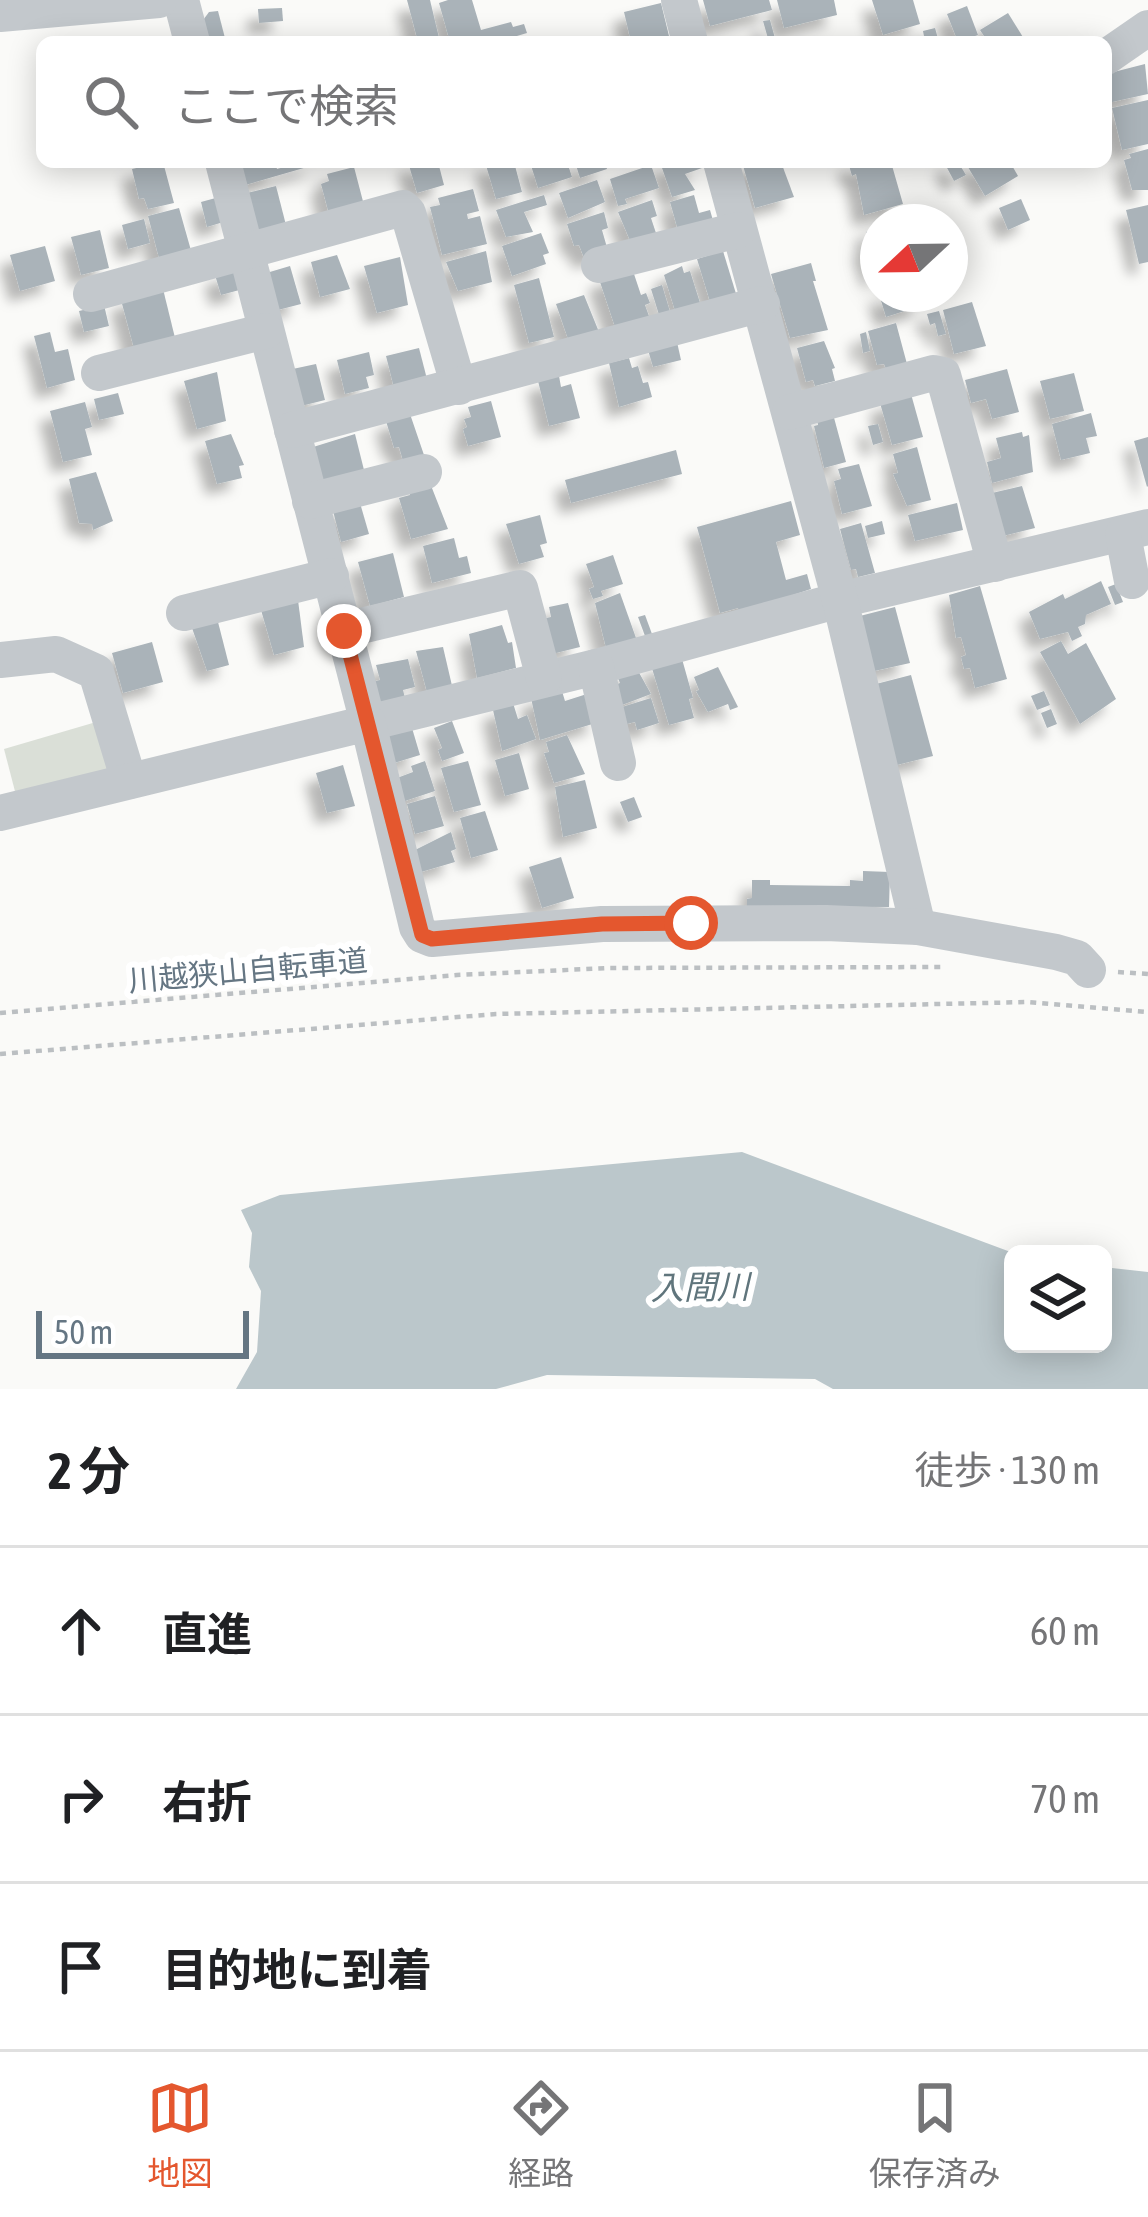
<!DOCTYPE html>
<html lang="ja">
<head>
<meta charset="utf-8">
<style>
	body { margin:0; font-family:"Asap Condensed","Noto Sans JP",sans-serif; background:#f2f2f2; color:#202124 }
	.controls { position:absolute; right:36px; bottom:36px; display:grid; overflow:hidden; border-radius:18px; box-shadow:0 6px 30px #0003 }
	.controls button { width:108px; height:108px; display:grid; place-items:center; padding:0; border:0; border-bottom:3px solid #e0e0e0; background:#fff; color:#202124; font:60px sans-serif }
	.compass { position:absolute; left:860px; top:204px; width:108px; height:108px; border-radius:50%; background:#fff; box-shadow:0 6px 30px #0003; rotate:248deg }
	.scale { position:absolute; left:36px; bottom:30px; width:213px; box-sizing:border-box; padding-left:12px; border:6px solid #657683; border-top:0; font-size:33px; line-height:42px; white-space:nowrap; color:#657683; -webkit-text-stroke:9px #fff; paint-order:stroke }
	.stop { position:absolute; width:36px; height:36px; margin:-27px; border:9px solid #e4572e; border-radius:50%; background:#fff }
	.stop.end { background:#e4572e; border-color:#fff; box-shadow:0 3px 12px #0008 }
	.list { margin:0; padding:0; list-style:none }
	h2 { display:flex; justify-content:space-between; align-items:center; height:156px; margin:0; padding:0 48px; font-size:51px }
	h2 small { font-size:39px; font-weight:400; color:#757577 }
	.list li { display:grid; grid-template-columns:78px 1fr auto; gap:36px; align-items:center; box-sizing:border-box; height:168px; padding:0 48px; border-top:3px solid #e0e0e0 }
	.list b { display:block; font-size:45px; white-space:nowrap }
	.list em { font-size:39px; font-style:normal; color:#757577 }
	.icon { flex:none; width:66px; height:66px; fill:none; stroke:currentColor; stroke-width:2; stroke-linecap:round; stroke-linejoin:round }
	.map { position:relative; flex:none; width:1148px; height:1389px; overflow:hidden }
	.search { position:absolute; background:#fff; box-shadow:0 6px 30px #0003; left:36px; right:36px; top:36px; height:132px; display:flex; align-items:center; gap:30px; box-sizing:border-box; padding:0 42px; border-radius:18px; color:#757577; font-size:45px }
	.sheet { height:660px; background:#fff }
	nav { display:flex; justify-content:space-around; align-items:center; box-sizing:border-box; height:168px; border-top:3px solid #e0e0e0; background:#fff; font-size:33px; color:#757577 }
	nav a { display:grid; justify-items:center; gap:6px }
	nav .on { color:#e4572e }
	.map>svg:first-child { display:block }
</style>
</head>
<body>
<div class="map">
<svg width="1148" height="1389" viewBox="0 0 1148 1389">
	<defs>
		<filter id="shadow"><feDropShadow dx="-11" dy="11" stdDeviation="6" flood-color="#0004"/></filter>
	</defs>
	<rect width="100%" height="100%" fill="#fafaf8"/>
	<path fill="#dadfd7" d="M103,720l14,54 -100,25 -13,-50z"/>
	<path fill="#bbc7cb" d="M742,1152l274,102 -3,90h90v-77l45,5v117h-315l-18,-10 -268,-4 -51,14h-260l21,-37 4,-61 -12,-24 3,-34 -11,-23 39,-15z"/>
	<g fill="#aab3b9" filter="url(#shadow)">
		<path d="M407,0h23l10,42h-22z"/>
		<path d="M448,0h24l9,30 30,-8 2,5 11,-3 3,9 -30,9h-47l-11,-39z"/>
		<path d="M703,0h66l3,10 -62,16z"/>
		<path d="M777,0h57l3,15 -53,13z"/>
		<path d="M872,0h41l7,24 -37,11z"/>
		<path d="M661,3l8,33 -38,6 -7,-30z"/>
		<path d="M967,6l11,29 -20,7 -11,-28z"/>
		<path d="M282,8l1,13 -24,2 -1,-14z"/>
		<path d="M218,11l8,31h-24l-4,-15 11,-15z"/>
		<path d="M1008,13l18,29h-38l-8,-12z"/>
		<path d="M770,20l6,22h-7l-6,-21z"/>
		<path d="M935,28l4,14h-14l-2,-11z"/>
		<path d="M1145,64l3,30 -36,8 -6,-28z"/>
		<path d="M1148,100v44l-26,6 -10,-42z"/>
		<path d="M1148,149v41h-16l-8,-30 7,-2 -2,-4z"/>
		<path d="M163,162l11,41 -26,6 -4,-11 -5,1 -7,-30z"/>
		<path d="M236,162h39l2,7 25,-7 19,1 -79,23z"/>
		<path d="M408,162h30l6,23 -27,8z"/>
		<path d="M485,162h29l8,30 -26,7z"/>
		<path d="M530,162h37l5,15 -34,11z"/>
		<path d="M575,162h30l2,7 -27,9z"/>
		<path d="M670,162h30l2,6 -17,6 10,16 -23,7 -11,-32z"/>
		<path d="M742,162h39l13,35 -39,11z"/>
		<path d="M848,162h43l12,42 -39,11 -8,-41 -4,2z"/>
		<path d="M949,162h9l8,13 -12,6 -9,-17z"/>
		<path d="M965,162h45l8,14 -33,20z"/>
		<path d="M651,165l8,23 -34,11 2,5 -9,2 -8,-27z"/>
		<path d="M354,167l11,42 -35,9 -9,-34 8,-3 -2,-7z"/>
		<path d="M597,180l8,22 -37,16 -9,-25z"/>
		<path d="M276,186l11,43 -30,2 -10,-38z"/>
		<path d="M473,189l6,22 -12,3 1,5 12,-3 7,28 -45,11 -12,-48 10,-2 -2,-7z"/>
		<path d="M544,195l3,10 -23,7 9,20 -27,5 -10,-27z"/>
		<path d="M694,195l5,18 11,-3 4,14 -35,10 -9,-32z"/>
		<path d="M223,196l7,24 -23,7 -6,-25z"/>
		<path d="M1021,199l9,21 -22,10 -9,-22z"/>
		<path d="M652,200l5,16 -6,2 7,21 -27,4 -13,-31z"/>
		<path d="M1148,205v57l-9,2 -13,-54z"/>
		<path d="M179,208l13,46 -32,8 -12,-46z"/>
		<path d="M604,212l4,16 -6,2 6,21 -24,7 -5,-13 -5,1 -7,-22z"/>
		<path d="M144,219l6,24 -22,6 -6,-24z"/>
		<path d="M878,228v46l-5,2 -9,-30 6,-2 -4,-12z"/>
		<path d="M100,230l9,38 -28,7 -10,-38z"/>
		<path d="M541,233l8,20 -6,2 3,9 -34,12 -10,-30z"/>
		<path d="M45,246l10,35 -35,10 -10,-36z"/>
		<path d="M486,251l6,31 -34,9 -12,-29z"/>
		<path d="M723,251l14,46 -26,8 -14,-46z"/>
		<path d="M337,255l13,34 -30,8 -9,-35z"/>
		<path d="M400,257l8,48 -31,8 -13,-47z"/>
		<path d="M811,263l5,18h-3l15,49 -38,8 -19,-64z"/>
		<path d="M290,266l11,38 -27,7 -11,-37z"/>
		<path d="M682,266l2,7 6,-2 11,35 -25,8 -12,-39z"/>
		<path d="M632,268l9,27 5,-2 4,10 -5,2 5,14 -34,11 -17,-51z"/>
		<path d="M237,269l6,20 -22,6 -6,-20z"/>
		<path d="M539,278l15,59 -25,6 -15,-58z"/>
		<path d="M662,285l9,30 -11,3 -9,-29z"/>
		<path d="M163,289l14,57 -41,10 -15,-56z"/>
		<path d="M879,294h41l3,11 -37,12z"/>
		<path d="M584,295l15,37 -30,10 -13,-38z"/>
		<path d="M972,302l14,44 -32,8 -11,-44z"/>
		<path d="M104,305l5,21 -25,6 -5,-21z"/>
		<path d="M939,311l7,23 -8,2 -3,-13 -5,2 -3,-11z"/>
		<path d="M896,323l11,41 -21,5 -2,-5 -7,1 -9,-34z"/>
		<path d="M50,332l5,20 13,-3 7,31 -28,8 -13,-52z"/>
		<path d="M866,332l4,19 -7,2 -3,-19z"/>
		<path d="M824,341l11,27 -3,1 3,12 -20,5 -2,-6 -7,2 -9,-34z"/>
		<path d="M677,342l4,18 -28,7 -5,-17z"/>
		<path d="M419,348l8,31 -33,9 -8,-32z"/>
		<path d="M369,352l5,23 -8,2 3,11 -24,6 -8,-34z"/>
		<path d="M629,358l3,10 6,-2 5,17 5,-1 4,15 -33,10 -10,-44z"/>
		<path d="M316,364l9,36 -28,7 -9,-37z"/>
		<path d="M1007,369l12,43 -27,7 -6,-20 -15,4 -6,-23z"/>
		<path d="M217,372l9,49 -29,8 -13,-48z"/>
		<path d="M1074,373l10,38 -34,8 -10,-38z"/>
		<path d="M559,376l2,11 10,-3 9,34 -31,8 -11,-45z"/>
		<path d="M118,393l6,21 -25,6 -5,-21z"/>
		<path d="M911,394l12,43 -31,8 -12,-42z"/>
		<path d="M491,401l10,36 -33,9 -5,-17 4,-2 -3,-8 7,-2 -3,-10z"/>
		<path d="M85,402l7,25 -7,2 7,26 -29,7 -13,-51z"/>
		<path d="M1091,413l6,23 -11,2 4,15 -29,7 -9,-36z"/>
		<path d="M410,414l14,41 -21,6 -4,-14 -5,1 -8,-27z"/>
		<path d="M833,414l13,48 -22,6 -10,-42 4,-1 -1,-6z"/>
		<path d="M878,424l5,18 -10,3 -5,-19z"/>
		<path d="M1022,432l1,5 6,-2 4,37 -41,11 -5,-21 14,-4 -5,-20z"/>
		<path d="M231,434l13,31 -5,1 3,12 -25,6 -12,-43z"/>
		<path d="M355,434l10,40 -46,12 -9,-38z"/>
		<path d="M1148,437v49l-1,1 -13,-46z"/>
		<path d="M917,447l14,53 -24,6 -14,-32 5,-1 -5,-19z"/>
		<path d="M676,450l6,24 -111,29 -6,-23z"/>
		<path d="M859,464l13,42 -30,8 -8,-33 7,-2 -3,-10z"/>
		<path d="M96,472l17,49 -20,9 -1,-6 -13,-1 -10,-44z"/>
		<path d="M430,483l18,46 -37,10 -12,-41 11,-3 -2,-6z"/>
		<path d="M1022,486l13,42 -32,8 -11,-43z"/>
		<path d="M791,501l9,34 -24,7 10,38 21,-6 4,15 -72,24 -1,-5 -18,5 -23,-86z"/>
		<path d="M360,503l9,31 -28,8 -8,-31z"/>
		<path d="M957,503l6,27 -48,11 -7,-26z"/>
		<path d="M540,515l7,28 -7,2 4,12 -25,7 -13,-40z"/>
		<path d="M882,521l3,13 -17,4 -3,-12z"/>
		<path d="M861,523l14,50 -17,4 -2,-8 -5,1 -11,-41z"/>
		<path d="M454,538l5,20 8,-2 4,17 -39,10 -9,-37z"/>
		<path d="M393,553l11,44 -34,9 -12,-44z"/>
		<path d="M613,555l10,29 -22,7 2,5 -10,3 -4,-10 5,-2 -8,-23z"/>
		<path d="M1101,581l10,23 -25,11 -1,9 -7,3 4,9 -10,5 -4,-9 -28,7 -11,-27 34,-18 2,5z"/>
		<path d="M1116,584l7,18 -8,3 -7,-18z"/>
		<path d="M980,586l27,93 -32,9 -5,-20 -6,1 -3,-12 5,-2 -5,-18 -5,1 -7,-43z"/>
		<path d="M620,593l16,45 -30,10 -11,-45z"/>
		<path d="M298,600l6,47 -30,8 -13,-45z"/>
		<path d="M568,603l12,44 -28,7 -10,-35 9,-2 -2,-10z"/>
		<path d="M895,607l15,56 -40,9 -14,-55z"/>
		<path d="M645,615l7,19 -7,2 -7,-19z"/>
		<path d="M218,622l11,43 -22,6 -15,-43z"/>
		<path d="M502,625l6,18 4,-1 4,26 -39,10 -8,-44z"/>
		<path d="M1061,641l7,13 18,-11 30,56 -36,25 -40,-72z"/>
		<path d="M152,642l11,40 -40,11 -11,-40z"/>
		<path d="M443,647l10,43 -25,6 -12,-45z"/>
		<path d="M408,659l7,28 -12,3 2,8 -27,6 -6,-22 8,-2 -4,-15z"/>
		<path d="M682,659l11,39 -4,1 5,19 -25,7 -18,-60z"/>
		<path d="M718,667l20,40 -8,3 -2,-6 -20,8 -12,-21 3,-1 -5,-13z"/>
		<path d="M637,669l14,25 -29,11 -7,-20 5,-2 -3,-7z"/>
		<path d="M911,675l22,81 -36,9 -21,-81z"/>
		<path d="M561,688l4,13 25,-8 9,29 -59,18 -9,-42z"/>
		<path d="M1044,691l6,14 -13,5 -6,-14z"/>
		<path d="M651,698l8,25 -22,7 -2,-8 -8,2 -5,-17z"/>
		<path d="M513,703l5,16 9,-4 9,24 -34,12 -9,-41z"/>
		<path d="M1051,709l6,15 -10,4 -6,-15z"/>
		<path d="M452,721l12,32 -22,8 -4,-11 4,-2 -8,-20z"/>
		<path d="M412,728l8,27 -26,8 -9,-30z"/>
		<path d="M567,735l18,39 -31,9 -10,-30 5,-1 -3,-10z"/>
		<path d="M519,753l10,36 -24,7 -10,-36z"/>
		<path d="M425,761l10,30 -30,10 -8,-23 16,-6 -2,-6z"/>
		<path d="M468,761l13,44 -27,7 -13,-44z"/>
		<path d="M343,765l12,41 -28,7 -11,-40z"/>
		<path d="M585,780l12,48 -34,9 -8,-50z"/>
		<path d="M435,796l9,30 -29,8 -8,-30z"/>
		<path d="M634,797l8,20 -14,5 -8,-20z"/>
		<path d="M485,811l13,39 -27,8 -11,-40z"/>
		<path d="M451,832l5,17 -5,2 4,11 -34,10 -8,-21z"/>
		<path d="M561,857l13,41 -32,10 -13,-41z"/>
		<path d="M863,871l27,1 -1,35 -142,-1v-7l5,-1v-18h18v5l80,1v-6l13,1z"/>
	</g>
	<g fill="none" stroke-linecap="round" stroke-linejoin="round">
		<g stroke="#bbbfc2" stroke-width="4.5" stroke-dasharray="6 6" stroke-linecap="butt">
			<path d="M1118,972l30,2"/>
			<path d="M0,1013l457,-38 152,-7 335,-1"/>
			<path d="M0,1054l496,-40 532,-12 120,10"/>
		</g>
		<g stroke="#c3c8cc" stroke-width="36">
			<path d="M181,0l11,42"/>
			<path d="M679,0l11,42"/>
			<path d="M0,14l159,-14"/>
			<path d="M1106,57l42,-29"/>
			<path d="M223,162l145,561 228,-56 244,-67 308,-73"/>
			<path d="M721,162l119,438 78,327"/>
			<path d="M599,265l139,-35"/>
			<path d="M91,294l312,-86 5,5 51,174"/>
			<path d="M99,373l167,-42"/>
			<path d="M790,412l143,-39 10,2 52,189"/>
			<path d="M292,430l470,-126"/>
			<path d="M310,501l114,-29"/>
			<path d="M1123,535l9,46"/>
			<path d="M184,613l147,-37"/>
			<path d="M344,630l176,-42 24,90"/>
			<path d="M0,660l56,-6 40,18 33,109"/>
			<path d="M596,667l22,96"/>
			<path d="M0,813l368,-90 49,204 5,8 10,4 170,-15 224,-1 92,4 138,25 21,6 11,12"/>
		</g>
	</g>
	<g fill="none" stroke-linecap="round" stroke-linejoin="round">
		<path stroke="#e4572e" stroke-width="15" d="M344,631l78,304 10,4 170,-15 89,-1"/>
	</g>
	<g text-anchor="middle" stroke-width="12" stroke-linejoin="round" paint-order="stroke">
		<g font-size="30" fill="#657683" stroke="#fff">
			<text transform="translate(248 971) rotate(-5)" y="10">川越狭山自転車道</text>
		</g>
		<g font-size="33" font-style="italic" fill="#60757c" stroke="#fff">
			<text transform="translate(700 1287) rotate(-1)" y="12">入間川</text>
		</g>
	</g>
</svg>
<div class="controls">
<button><svg class="icon" aria-label="layers" viewBox="0 0 24 24"><path d="M12 4l9 5-9 5-9-5zM3 14l9 5 9-5"/></svg></button>
</div>
<svg class="compass" viewBox="-18 -18 36 36"><path d="M0-13l5 13h-10z" fill="#e53935"/><path d="M0 13l5-13h-10z" fill="#757577"/></svg>
<div class="scale">50 m</div>
<div class="stop" style="left:691px;top:923px"></div>
<div class="stop end" style="left:344px;top:631px"></div>
<div class="search"><svg class="icon" aria-label="search" viewBox="0 0 24 24"><circle cx="10" cy="10" r="6"/><path d="M15 15l6 6"/></svg>ここで検索</div>
</div>
<section class="sheet">
<h2>2 分<small>徒歩 · 130 m</small></h2>
<ul class="list">
<li><svg class="icon" aria-label="ahead" viewBox="0 0 24 24"><path d="M12 20V5M6 11l6-6 6 6"/></svg><div><b>直進</b></div><em>60 m</em></li>
<li><svg class="icon" aria-label="right" viewBox="0 0 24 24"><path d="M7 20v-9h11M14 6l5 5-5 5"/></svg><div><b>右折</b></div><em>70 m</em></li>
<li><svg class="icon" aria-label="arrive" viewBox="0 0 24 24"><path d="M6 21V4h12l-3 4 3 4H6"/></svg><div><b>目的地に到着</b></div></li>
</ul>
</section>
<nav>
<a class="on"><svg class="icon" aria-label="map" viewBox="0 0 24 24"><path d="M3 6l6-2 6 2 6-2v14l-6 2-6-2-6 2zM9 4v14M15 6v14"/></svg>地図</a>
<a><svg class="icon" aria-label="directions" viewBox="0 0 24 24"><path d="M12 3l9 9-9 9-9-9zM9 14v-3h6M13 9l2 2-2 2"/></svg>経路</a>
<a><svg class="icon" aria-label="saved" viewBox="0 0 24 24"><path d="M7 4h10v16l-5-4-5 4z"/></svg>保存済み</a>
</nav>
</body>
</html>
